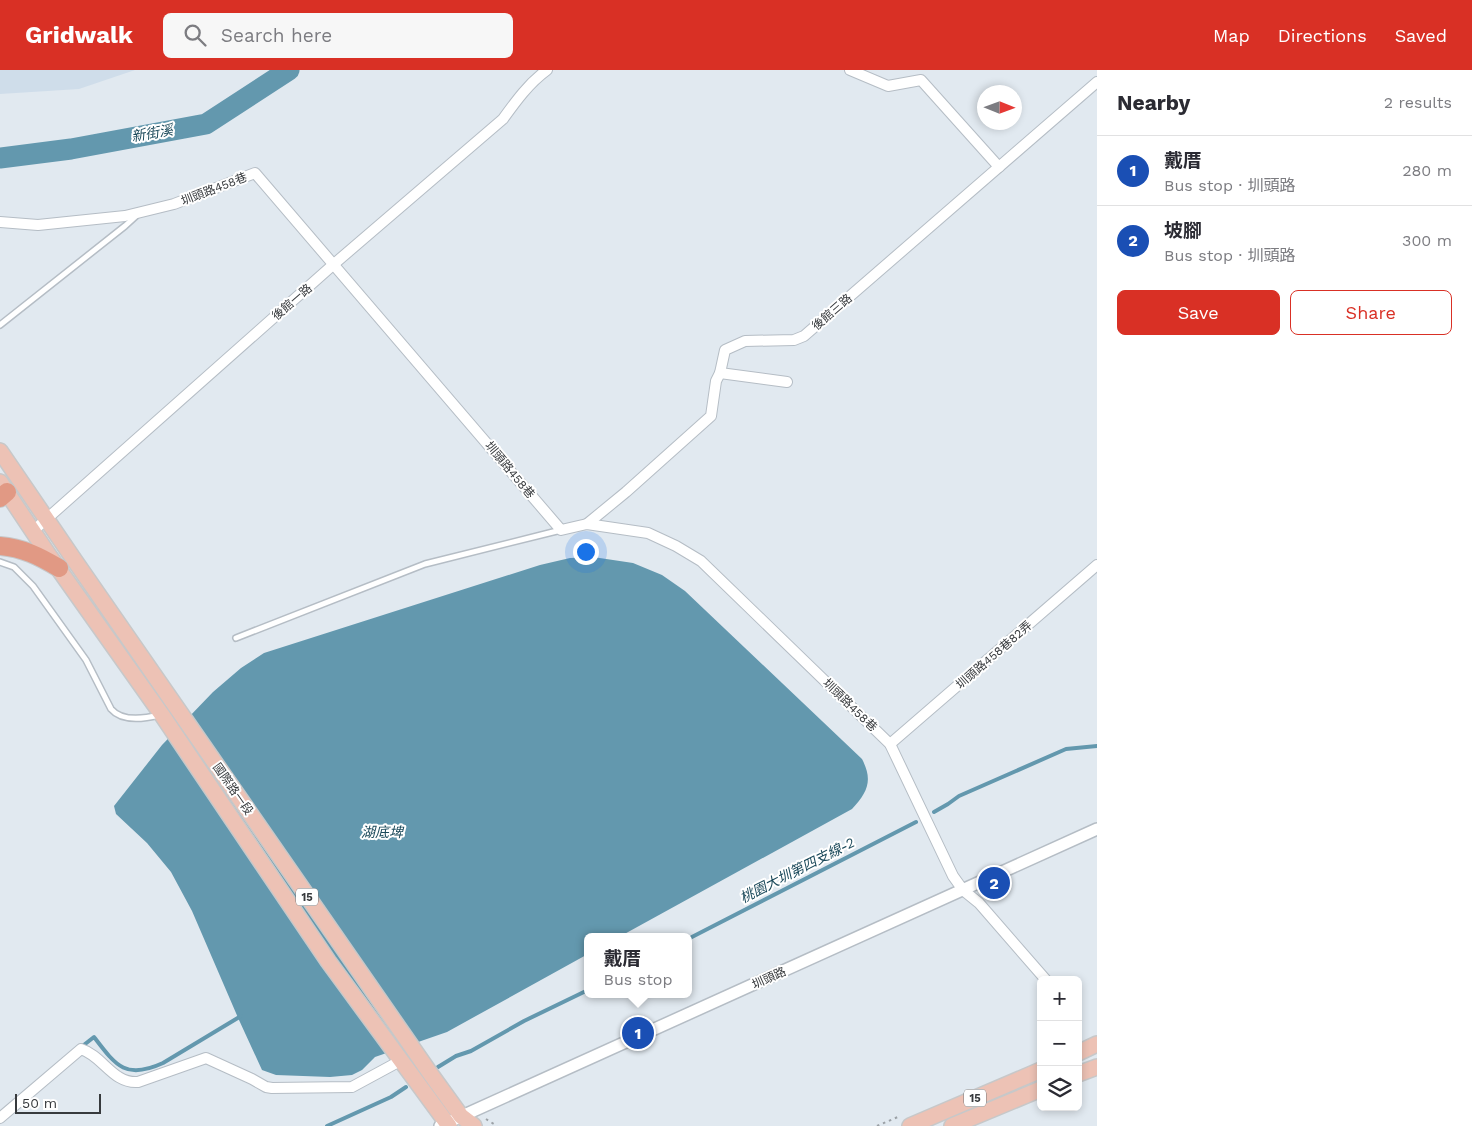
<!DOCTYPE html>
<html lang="en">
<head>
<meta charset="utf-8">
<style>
	body { margin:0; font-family:"Work Sans","Noto Sans TC",sans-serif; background:#f7f7f7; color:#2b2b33 }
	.controls { position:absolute; right:15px; bottom:15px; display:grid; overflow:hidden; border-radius:8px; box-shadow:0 2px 8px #0003 }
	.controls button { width:45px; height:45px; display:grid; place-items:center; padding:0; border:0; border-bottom:1px solid #e1e1e2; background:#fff; color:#2b2b33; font:25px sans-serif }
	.compass { position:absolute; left:977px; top:15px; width:45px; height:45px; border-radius:50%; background:#fff; box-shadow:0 2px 8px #0003; rotate:91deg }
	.scale { position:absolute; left:15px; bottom:12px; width:86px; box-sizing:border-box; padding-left:5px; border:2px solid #373a3d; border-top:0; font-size:14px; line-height:18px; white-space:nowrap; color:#373a3d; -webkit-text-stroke:4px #fff; paint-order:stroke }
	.you { position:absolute; left:585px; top:481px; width:18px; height:18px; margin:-12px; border:4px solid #fff; border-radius:50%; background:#1a73e8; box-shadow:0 0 0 8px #1a73e833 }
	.badge { display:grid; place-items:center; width:32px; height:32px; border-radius:50%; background:#d93025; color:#fff; font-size:16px; font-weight:700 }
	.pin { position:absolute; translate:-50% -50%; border:2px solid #fff; box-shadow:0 1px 5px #0006 }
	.popup { position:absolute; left:584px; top:863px; width:108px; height:65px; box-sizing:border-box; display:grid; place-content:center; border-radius:8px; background:#fff; filter:drop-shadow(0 1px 4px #0005); font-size:16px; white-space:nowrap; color:#7c7c81 }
	.popup b { font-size:19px; color:#2b2b33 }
	.popup::after { content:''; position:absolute; left:50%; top:100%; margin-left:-10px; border:10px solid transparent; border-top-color:#fff }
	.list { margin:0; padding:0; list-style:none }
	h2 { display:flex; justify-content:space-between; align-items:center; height:65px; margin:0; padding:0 20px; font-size:21px }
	h2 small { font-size:16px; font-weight:400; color:#7c7c81 }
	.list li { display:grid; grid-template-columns:32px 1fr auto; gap:15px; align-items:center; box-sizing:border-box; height:70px; padding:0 20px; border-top:1px solid #e1e1e2 }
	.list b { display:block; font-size:19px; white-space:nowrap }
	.list p { margin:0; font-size:16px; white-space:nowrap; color:#7c7c81 }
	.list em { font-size:16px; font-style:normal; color:#7c7c81 }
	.actions { display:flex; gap:10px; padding:15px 20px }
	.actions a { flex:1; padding:11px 0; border:1px solid #d93025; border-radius:8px; text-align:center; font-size:18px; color:#d93025 }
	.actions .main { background:#d93025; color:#fff }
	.icon { flex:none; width:28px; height:28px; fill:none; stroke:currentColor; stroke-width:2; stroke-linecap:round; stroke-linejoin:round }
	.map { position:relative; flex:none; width:1097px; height:1056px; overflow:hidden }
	header { display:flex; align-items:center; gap:30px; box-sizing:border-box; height:70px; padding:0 25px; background:#d93025; color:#fff }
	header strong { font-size:24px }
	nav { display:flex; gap:28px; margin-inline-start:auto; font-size:18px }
	.search { width:350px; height:45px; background:#f7f7f7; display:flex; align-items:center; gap:12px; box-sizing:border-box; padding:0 18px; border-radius:8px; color:#7c7c81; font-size:19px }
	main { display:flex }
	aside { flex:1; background:#fff }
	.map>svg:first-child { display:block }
</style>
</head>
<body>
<header>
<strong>Gridwalk</strong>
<div class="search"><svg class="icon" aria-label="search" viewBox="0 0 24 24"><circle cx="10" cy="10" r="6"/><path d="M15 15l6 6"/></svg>Search here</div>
<nav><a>Map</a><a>Directions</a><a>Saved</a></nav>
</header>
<main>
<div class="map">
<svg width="1097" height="1056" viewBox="0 0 1097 1056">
	<rect width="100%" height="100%" fill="#e1e9f0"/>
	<path fill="#cfddea" d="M0,0h135l-56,19 -79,5z"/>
	<path fill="#6398ae" d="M593,487l40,6 29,12 23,16 177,168c11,21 6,33 -10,50l-233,128h-31v17l-141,78 -72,25 -13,13 -10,5 -22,2 -54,-2 -14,-5 -23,-50 -47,-109 -21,-39 -24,-29 -31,-29 -2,-8 48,-61 51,-53 28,-24 23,-15 276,-88 30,-7z"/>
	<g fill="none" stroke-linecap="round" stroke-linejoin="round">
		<g stroke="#6398ae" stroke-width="4">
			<path d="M934,742l14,-8 11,-8 107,-47 31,-3"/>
			<path d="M688,869l228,-117"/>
			<path d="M80,978l14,-11c22,29 32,43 69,26l78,-47"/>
			<path d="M438,997l18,-11 15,-5 53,-30 64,-31"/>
			<path d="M327,1056l64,-29 15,-10"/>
		</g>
		<path stroke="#6398ae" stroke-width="21" d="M0,88l71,-9 135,-25 83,-54"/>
		<defs>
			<g id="service">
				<path d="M0,255l125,-99 11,-10"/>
				<path d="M0,492l14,5 19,19 53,74 25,49c11,13 32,10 48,6"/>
				<path d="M236,568l189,-74 136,-34"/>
			</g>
			<g id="minor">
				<path d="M850,0l38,16 33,-6 78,87"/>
				<path d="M0,152l38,3 87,-9 49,-12 81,-31 306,357 26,-6 61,9 28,13 25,15 189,183 63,132 10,14 16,13 67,77"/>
				<path d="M720,303l67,9"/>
				<path d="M587,454l39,-32 85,-76 5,-35 4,-8 5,-23 20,-9 49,-1 10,-4 293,-254"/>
				<path d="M33,461l301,-267 169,-145c13,-18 26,-36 44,-49"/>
				<path d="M890,674l207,-179"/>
				<path d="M0,1048l81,-69c22,7 32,35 57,33l68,-24 46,21 14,8 6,1 80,-1 48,-26"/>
			</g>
			<path id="tertiary" d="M440,1056l657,-297"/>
			<g id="primary">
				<path d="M0,381l75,110 357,515 29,40 13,10"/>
				<path d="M0,412l48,72 114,161 166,246 121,165"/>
				<path d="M1078,983l19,-9"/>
				<path d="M1078,1004l19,-7"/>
				<path d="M910,1056l131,-56"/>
				<path d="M952,1056l89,-37"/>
			</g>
			<g id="motorway">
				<path d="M0,428l7,-6"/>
				<path d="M0,476c23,2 39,10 59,22"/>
			</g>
		</defs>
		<use href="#service" stroke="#b5bdc5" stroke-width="8"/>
		<use href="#minor" stroke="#b5bdc5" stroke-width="12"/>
		<use href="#tertiary" stroke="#b5bdc5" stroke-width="14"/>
		<use href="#primary" stroke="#c7c8c9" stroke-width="18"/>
		<use href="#motorway" stroke="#c7c8c9" stroke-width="20"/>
		<g stroke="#9ba1a6" stroke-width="2" stroke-dasharray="2.5 4" stroke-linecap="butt">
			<path d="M486,1049l11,7"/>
			<path d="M877,1056l23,-10"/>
		</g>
		<use href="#service" stroke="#fff" stroke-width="5"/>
		<use href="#minor" stroke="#fff" stroke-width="10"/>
		<use href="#tertiary" stroke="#fff" stroke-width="11"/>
		<use href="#primary" stroke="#edc2b5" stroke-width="15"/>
		<use href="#motorway" stroke="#e19984" stroke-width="18"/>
	</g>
	<g text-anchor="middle" stroke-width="4" stroke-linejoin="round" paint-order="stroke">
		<g fill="#fff" stroke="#737577" stroke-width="1">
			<rect x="296" y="818.5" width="22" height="17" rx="4"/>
			<rect x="964" y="1019.5" width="22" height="17" rx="4"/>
		</g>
		<g font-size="11" font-weight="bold" fill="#373a3d">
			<text x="307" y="831">15</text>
			<text x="975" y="1032">15</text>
		</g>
		<g font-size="12" fill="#373a3d" stroke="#fff">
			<text transform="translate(214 119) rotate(-21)" y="4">圳頭路458巷</text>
			<text transform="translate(292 232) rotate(-41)" y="4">後館一路</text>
			<text transform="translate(832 242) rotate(-41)" y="4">後館三路</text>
			<text transform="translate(510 400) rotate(50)" y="4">圳頭路458巷</text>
			<text transform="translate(994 585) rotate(-41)" y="4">圳頭路458巷82弄</text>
			<text transform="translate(850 635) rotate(44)" y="4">圳頭路458巷</text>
			<text transform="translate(233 719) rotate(55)" y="4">國際路一段</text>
			<text transform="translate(769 908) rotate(-24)" y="4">圳頭路</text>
		</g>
		<g font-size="14" font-style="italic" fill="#1b495a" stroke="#fff">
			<text transform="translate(152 63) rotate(-10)" y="5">新街溪</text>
			<text x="382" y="767">湖底埤</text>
			<text transform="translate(797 800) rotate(-27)" y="5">桃園大圳第四支線-2</text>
		</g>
	</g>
</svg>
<div class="controls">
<button>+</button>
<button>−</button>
<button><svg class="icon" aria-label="layers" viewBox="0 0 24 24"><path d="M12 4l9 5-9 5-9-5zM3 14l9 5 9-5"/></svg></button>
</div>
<svg class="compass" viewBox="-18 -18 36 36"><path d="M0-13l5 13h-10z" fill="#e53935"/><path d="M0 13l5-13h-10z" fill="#7c7c81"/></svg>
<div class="scale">50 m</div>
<div class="you"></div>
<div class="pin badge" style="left:638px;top:963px;background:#1a4fb4">1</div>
<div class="popup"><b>戴厝</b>Bus stop</div>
<div class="pin badge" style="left:994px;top:813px;background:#1a4fb4">2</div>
</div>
<aside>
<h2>Nearby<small>2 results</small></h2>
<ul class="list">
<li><span class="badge" style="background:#1a4fb4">1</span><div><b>戴厝</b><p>Bus stop · 圳頭路</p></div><em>280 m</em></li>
<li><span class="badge" style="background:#1a4fb4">2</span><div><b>坡腳</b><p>Bus stop · 圳頭路</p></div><em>300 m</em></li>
</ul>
<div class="actions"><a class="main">Save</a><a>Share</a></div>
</aside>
</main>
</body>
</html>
